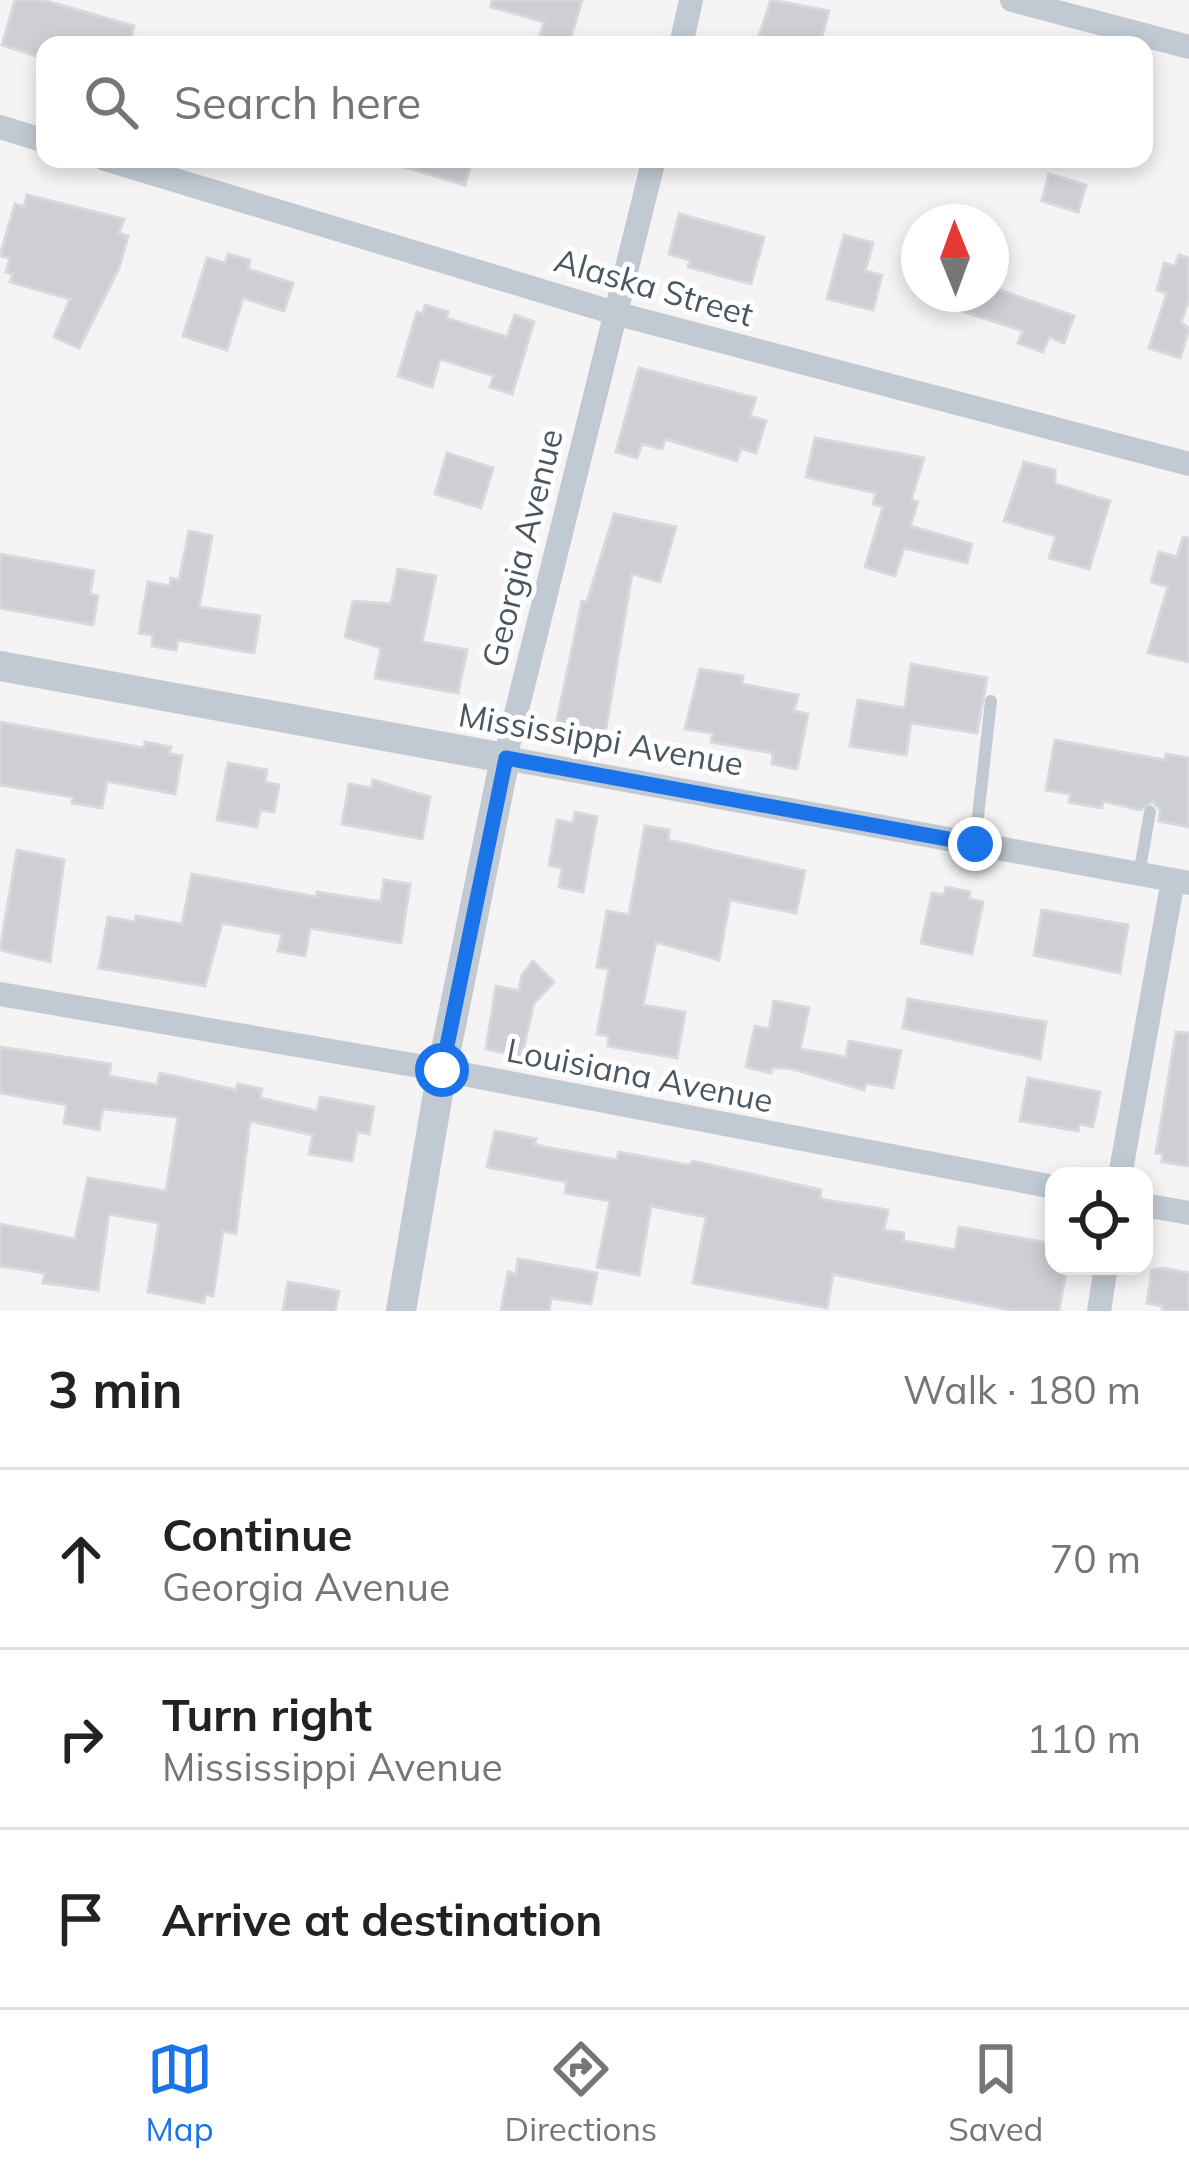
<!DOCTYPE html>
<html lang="en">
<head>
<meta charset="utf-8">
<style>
	body { margin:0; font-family:Mulish,sans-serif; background:#f2f2f2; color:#222 }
	.controls { position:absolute; right:36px; bottom:36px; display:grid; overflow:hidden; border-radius:24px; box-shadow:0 6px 18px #0003 }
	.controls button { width:108px; height:108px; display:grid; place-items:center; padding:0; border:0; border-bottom:3px solid #e0e0e0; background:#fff; color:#222; font:60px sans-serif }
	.compass { position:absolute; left:901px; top:204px; width:108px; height:108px; border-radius:50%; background:#fff; box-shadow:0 6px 18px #0003; rotate:359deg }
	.stop { position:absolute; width:36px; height:36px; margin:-27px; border:9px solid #1a73e8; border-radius:50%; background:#fff }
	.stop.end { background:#1a73e8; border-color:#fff; box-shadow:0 3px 12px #0008 }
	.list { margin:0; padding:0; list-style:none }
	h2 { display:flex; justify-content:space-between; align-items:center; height:156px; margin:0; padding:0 48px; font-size:51px }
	h2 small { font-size:39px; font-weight:400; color:#767676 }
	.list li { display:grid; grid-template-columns:78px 1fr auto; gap:36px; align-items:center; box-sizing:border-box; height:180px; padding:0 48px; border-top:3px solid #e0e0e0 }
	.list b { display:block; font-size:45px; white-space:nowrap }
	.list p { margin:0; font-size:39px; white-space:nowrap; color:#767676 }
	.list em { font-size:39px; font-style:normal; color:#767676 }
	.icon { flex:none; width:66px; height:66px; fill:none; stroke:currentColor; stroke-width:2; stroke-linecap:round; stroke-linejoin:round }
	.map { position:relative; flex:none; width:1189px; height:1311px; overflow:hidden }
	.search { position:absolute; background:#fff; box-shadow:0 6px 18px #0003; left:36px; right:36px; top:36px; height:132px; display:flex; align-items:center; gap:30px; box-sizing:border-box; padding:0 42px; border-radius:24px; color:#767676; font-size:45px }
	.sheet { height:696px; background:#fff }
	nav { display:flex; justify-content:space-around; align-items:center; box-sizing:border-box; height:168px; border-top:3px solid #e0e0e0; background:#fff; font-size:33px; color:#767676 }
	nav a { display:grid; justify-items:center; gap:6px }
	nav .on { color:#1a73e8 }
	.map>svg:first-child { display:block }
</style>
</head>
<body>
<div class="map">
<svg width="1189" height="1311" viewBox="0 0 1189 1311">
	<rect width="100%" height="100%" fill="#f5f3f3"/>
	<g fill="#cdcfd5" stroke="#d7d9de" stroke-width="3">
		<path d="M15,0h28l91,26 -5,19h-87l-3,12 -37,-12z"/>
		<path d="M492,0h90l-13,44 -29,-8 4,-14 -53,-15z"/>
		<path d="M771,0l58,11 -8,29 -65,5z"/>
		<path d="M399,159h73l-7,26 -67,-20z"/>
		<path d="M1049,174l37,11 -8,27 -36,-11z"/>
		<path d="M27,195l97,24 -5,14 9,3 -9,32 -40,80 -25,-11 16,-38 -60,-17 3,-8 -7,-2 4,-14 -10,-2 15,-52 9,3z"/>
		<path d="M679,214l85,23 -13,47 -63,-17 2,-7 -21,-6z"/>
		<path d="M844,235l29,8 -8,28 17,4 -9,35 -46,-11z"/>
		<path d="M228,254l22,6 -2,9 45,14 -9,28 -41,-13 -16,52 -44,-14 24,-78 18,5z"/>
		<path d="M1179,255l10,3v41l-8,23 8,7 -9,29 -31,-10 18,-55 -10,-3 7,-27 11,3z"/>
		<path d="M991,287l83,29 -10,27 -15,-6 -6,15 -25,-9 5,-12 -98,-32v-5h66z"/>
		<path d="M425,305l23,7 -2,6 61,19 8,-22 19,7 -22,72 -22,-7 4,-11 -54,-17 -8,28 -34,-11 19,-64 6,2z"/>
		<path d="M639,368l117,30 -6,18 16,5 -10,32 -15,-5 -4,13 -72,-22 -3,10 -20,-5 -5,14 -21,-6z"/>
		<path d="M815,438l109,20 -13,42 7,2 -8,24 62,18 -5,19 -63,-15 -9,28 -30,-9 18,-60 -10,-3 3,-11 -70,-16z"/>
		<path d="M447,453l46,15 -12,40 -46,-14z"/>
		<path d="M1024,462l31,8v14l55,17 -21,68 -40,-11 7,-22 -52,-15z"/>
		<path d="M614,514l62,13 -16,55 -28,-8 -27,160 -49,-9 26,-124 5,1z"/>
		<path d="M189,531l23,5 -13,71 61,9 -6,37 -76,-13 -2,10 -24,-4 1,-11 -14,-2 9,-51 22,4 1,-8 8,2z"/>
		<path d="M1183,537l6,1v124l-41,-9 20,-66 -17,-5 8,-30 18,5z"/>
		<path d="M0,554l94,17 -4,23 8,2 -5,29 -93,-17z"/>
		<path d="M398,569l38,7 -14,66 45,8 -9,43 -83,-15 6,-30 -36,-11 8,-36 38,3z"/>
		<path d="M911,664l76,14 -10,55 -66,-10 -5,32 -56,-9 8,-46 47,8z"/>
		<path d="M700,669l43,7 -1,8 56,11 -4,16 14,3 -11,55 -25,-5 1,-11 -62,-11 2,-9 -28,-4z"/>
		<path d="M0,722l144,26 1,-6 26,5 -2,7 13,2 -7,38 -68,-13 -5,27 -30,-5 1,-6 -73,-12z"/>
		<path d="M1055,740l110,20 1,-6 23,4v69l-30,-6 1,-11 -7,-8 -13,8 -37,-9 -1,7 -33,-6 1,-8 -24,-4z"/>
		<path d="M228,763l39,7 -2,12 14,3 -5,27 -14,-2 -3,17 -40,-7z"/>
		<path d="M373,780l57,17 -8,42 -80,-15 7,-40 22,4z"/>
		<path d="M575,812l22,5 -14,75 -24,-5 3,-19 -13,-3 8,-45 16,3z"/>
		<path d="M645,826l24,4 -1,10 137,31 -9,42 -66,-13 -11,60 -63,-18 -13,63 42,7 -8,46 -69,-12 1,-10 -12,-2 12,-65 -12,-2 10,-56 22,4z"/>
		<path d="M17,850l47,10 -14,102 -50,-12z"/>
		<path d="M192,874l125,23v-5l64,10 3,-22 26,4 -9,59 -91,-15 -5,28 -27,-5 4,-17 -60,-11 -17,63 -106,-18 9,-51 27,5 1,-6 46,8z"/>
		<path d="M946,887l24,5 -1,7 14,3 -11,52 -51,-11 11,-50 12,2z"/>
		<path d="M1042,910l86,15 -8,48 -86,-18z"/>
		<path d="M533,961l21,21 -20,21 -10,43 -5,10 -33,-7 10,-63 23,5 3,-16z"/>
		<path d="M908,999l138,23 -6,37 -137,-31z"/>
		<path d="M774,1001l35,7 -9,41 46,8 3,-16 52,10 -8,37 -27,-5 -2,7 -75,-22h-17l-1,5 -25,-6 9,-41 14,3z"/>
		<path d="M1176,1032l13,1v133l-27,-4 1,-8 -7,-1z"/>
		<path d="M0,1047l111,17 -2,12 48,9 3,-12 76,17 2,-6 24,5 -2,9 57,13 3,-14 54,10 -5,27 -12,-2 -5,29 -43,-7 4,-19 -63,-14 -14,113 -13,-3 -10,65 -8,-2 -1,9 -56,-11 11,-69 -50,-9 -11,76 -55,-7 2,-10 -45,-7v-42l75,15 13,-61 78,13 12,-74 -75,-8 -4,21 -35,-7 3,-18 -67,-12z"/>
		<path d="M1028,1078l72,14 -7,35 -14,-3 -1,7 -58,-10z"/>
		<path d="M495,1131l41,8 -2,5 11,3 72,13 2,-8 69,13 5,-4 128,29 -1,9 68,11 -4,20 20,3 -1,8 52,9 4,-23 95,17v22h13l-8,45h-44l-182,-37 -6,34 -134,-25 13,-66 -55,-11 -12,69 -42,-8 13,-66 -45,-8 2,-11 -80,-15z"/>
		<path d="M518,1259l79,14 -6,31 -40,-6 -2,13h-48l7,-39 8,2z"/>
		<path d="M1162,1268l27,5v38h-27l1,-5 -16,-3 5,-33z"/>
		<path d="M288,1282l51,9 -4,20h-52z"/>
	</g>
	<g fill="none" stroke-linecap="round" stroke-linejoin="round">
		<g stroke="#c1cad2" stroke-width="12">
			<path d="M975,843l16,-142"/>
			<path d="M1139,874l11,-62"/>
		</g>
		<g stroke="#c1cad2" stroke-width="24">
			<path d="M1012,0l177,47"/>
			<path d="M681,45l10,-45"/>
			<path d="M0,127l45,14"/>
			<path d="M105,159l513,155 571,150"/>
			<path d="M654,159l-149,599 684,125"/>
			<path d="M0,994l442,76 612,117"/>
			<path d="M1120,1176l53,-296"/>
			<path d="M1144,1205l45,8"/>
			<path d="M1099,1311l7,-45"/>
		</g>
		<path stroke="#c1cad2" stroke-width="30" d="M0,666l505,92 -63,312 -41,241"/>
	</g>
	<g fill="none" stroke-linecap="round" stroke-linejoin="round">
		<path stroke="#1a73e8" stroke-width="15" d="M442,1070l64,-312 469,86"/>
	</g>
	<g text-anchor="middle" stroke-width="10" stroke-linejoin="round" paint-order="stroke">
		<g font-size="33" fill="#4a5661" stroke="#fff">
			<text transform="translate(654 287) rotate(16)" y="12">Alaska Street</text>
			<text transform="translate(522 548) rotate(-76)" y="12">Georgia Avenue</text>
			<text transform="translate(601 739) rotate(10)" y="12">Mississippi Avenue</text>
			<text transform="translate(640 1075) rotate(11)" y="12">Louisiana Avenue</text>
		</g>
	</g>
</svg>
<div class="controls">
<button><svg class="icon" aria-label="locate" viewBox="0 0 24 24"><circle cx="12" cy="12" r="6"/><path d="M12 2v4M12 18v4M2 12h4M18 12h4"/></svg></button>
</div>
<svg class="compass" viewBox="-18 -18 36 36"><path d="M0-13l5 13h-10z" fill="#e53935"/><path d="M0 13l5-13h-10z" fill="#767676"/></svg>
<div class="stop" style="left:442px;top:1070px"></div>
<div class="stop end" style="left:975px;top:844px"></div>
<div class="search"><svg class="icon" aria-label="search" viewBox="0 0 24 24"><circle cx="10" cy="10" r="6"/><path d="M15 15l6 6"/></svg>Search here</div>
</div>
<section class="sheet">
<h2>3 min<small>Walk · 180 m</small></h2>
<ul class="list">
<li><svg class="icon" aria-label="ahead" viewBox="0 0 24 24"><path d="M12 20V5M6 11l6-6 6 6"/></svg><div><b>Continue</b><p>Georgia Avenue</p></div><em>70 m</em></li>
<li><svg class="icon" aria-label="right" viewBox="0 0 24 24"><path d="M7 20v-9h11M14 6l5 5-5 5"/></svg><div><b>Turn right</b><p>Mississippi Avenue</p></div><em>110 m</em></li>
<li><svg class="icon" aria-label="arrive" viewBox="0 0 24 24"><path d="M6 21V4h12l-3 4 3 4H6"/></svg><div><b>Arrive at destination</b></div></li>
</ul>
</section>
<nav>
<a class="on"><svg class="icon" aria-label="map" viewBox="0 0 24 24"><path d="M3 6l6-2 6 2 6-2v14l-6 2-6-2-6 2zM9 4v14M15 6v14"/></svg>Map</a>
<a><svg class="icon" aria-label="directions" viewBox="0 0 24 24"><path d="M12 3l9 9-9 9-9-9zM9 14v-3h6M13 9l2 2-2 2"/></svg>Directions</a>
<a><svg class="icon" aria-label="saved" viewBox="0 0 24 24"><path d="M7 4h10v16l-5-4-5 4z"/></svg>Saved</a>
</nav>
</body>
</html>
